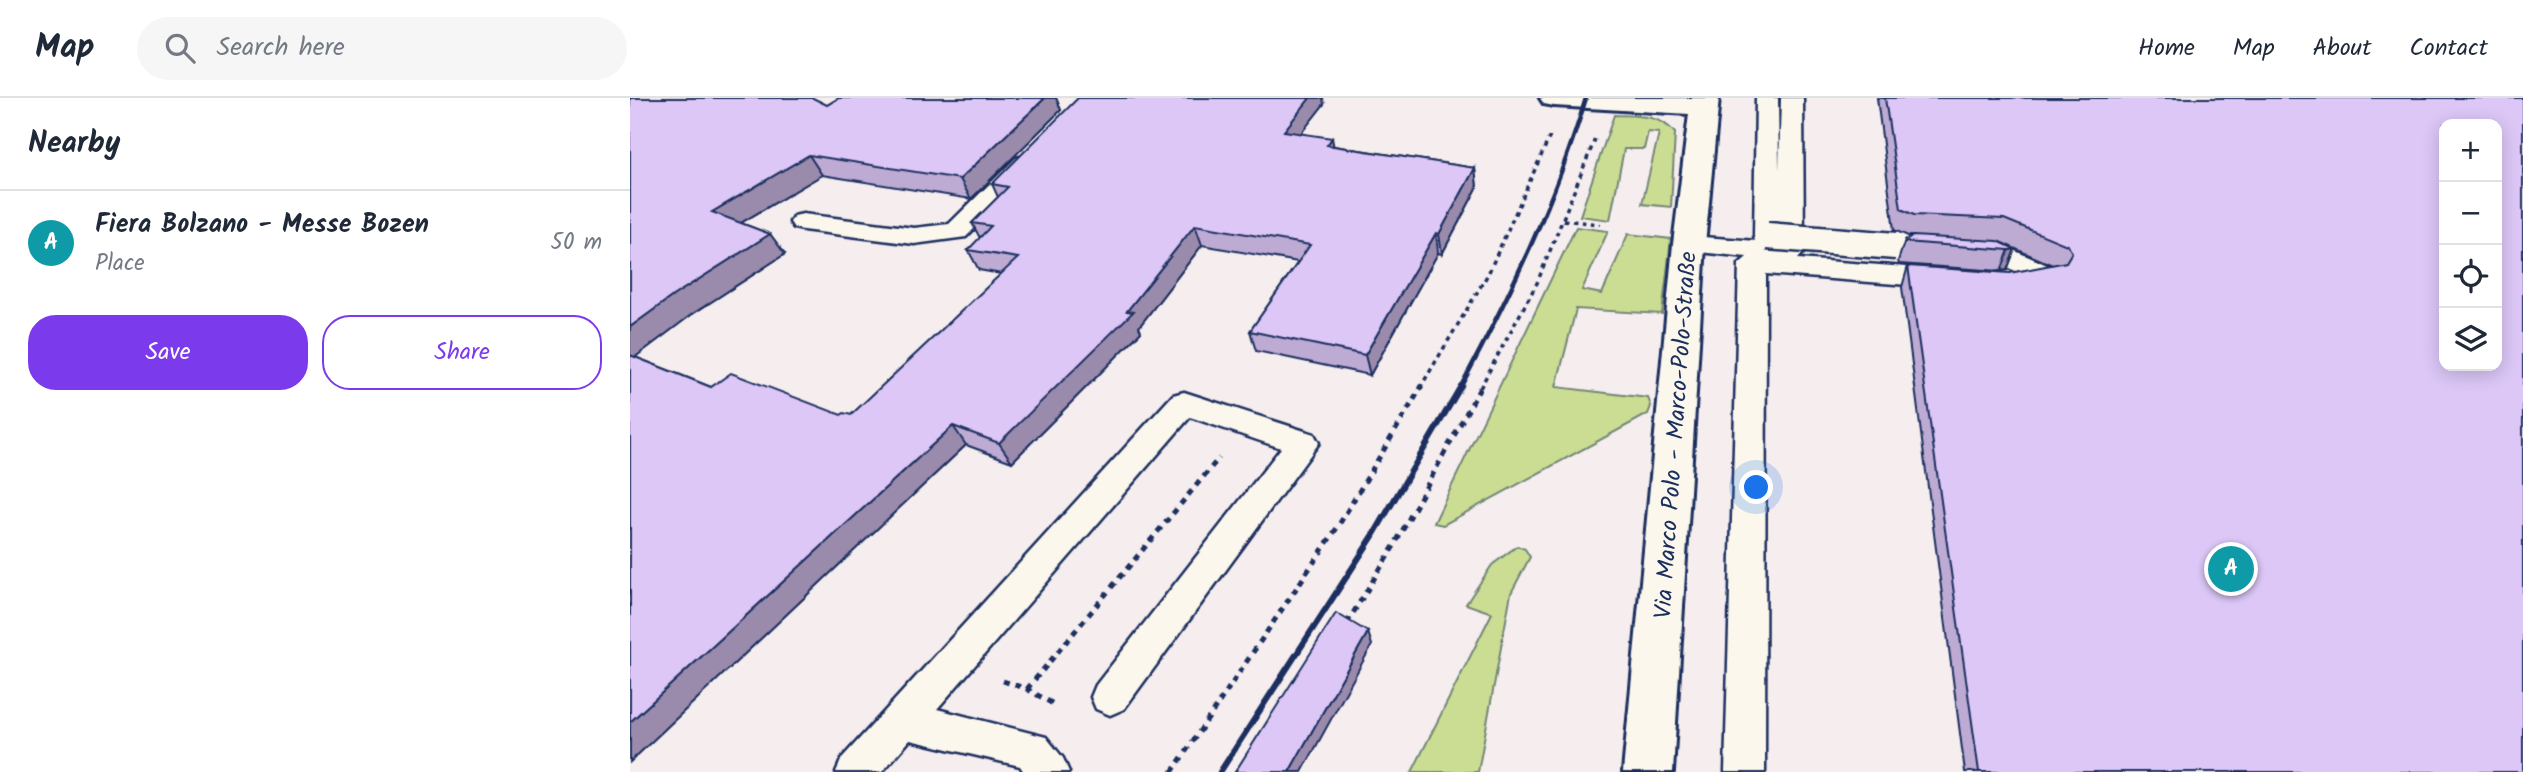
<!DOCTYPE html>
<html lang="en">
<head>
<meta charset="utf-8">
<style>
	body { margin:0; font-family:Kalam,sans-serif; background:#f6f6f7; color:#1f2937 }
	.controls { position:absolute; right:21px; top:21px; display:grid; overflow:hidden; border-radius:14px; box-shadow:0 4px 18px #0003 }
	.controls button { width:63px; height:63px; display:grid; place-items:center; padding:0; border:0; border-bottom:2px solid #e0e1e3; background:#fff; color:#1f2937; font:35px sans-serif }
	.you { position:absolute; left:1127px; top:390px; width:24px; height:24px; margin:-18px; border:5px solid #fff; border-radius:50%; background:#1a73e8; box-shadow:0 0 0 10px #1a73e833 }
	.badge { display:grid; place-items:center; width:46px; height:46px; border-radius:50%; background:#7c3aed; color:#fff; font-size:23px; font-weight:700 }
	.pin { position:absolute; translate:-50% -50%; border:4px solid #fff; box-shadow:0 2px 7px #0006 }
	.list { margin:0; padding:0; list-style:none }
	h2 { display:flex; justify-content:space-between; align-items:center; height:91px; margin:0; padding:0 28px; font-size:30px }
	h2 small { font-size:23px; font-weight:400; color:#747a83 }
	.list li { display:grid; grid-template-columns:46px 1fr auto; gap:21px; align-items:center; box-sizing:border-box; height:105px; padding:0 28px; border-top:2px solid #e0e1e3 }
	.list b { display:block; font-size:26px; white-space:nowrap }
	.list p { margin:0; font-size:23px; white-space:nowrap; color:#747a83 }
	.list em { font-size:23px; font-style:normal; color:#747a83 }
	.actions { display:flex; gap:14px; padding:21px 28px }
	.actions a { flex:1; padding:16px 0; border:2px solid #7c3aed; border-radius:28px; text-align:center; font-size:24px; color:#7c3aed }
	.actions .main { background:#7c3aed; color:#fff }
	.icon { flex:none; width:38px; height:38px; fill:none; stroke:currentColor; stroke-width:2; stroke-linecap:round; stroke-linejoin:round }
	.map { position:relative; flex:none; width:1893px; height:674px; overflow:hidden }
	header { display:flex; align-items:center; gap:42px; box-sizing:border-box; height:98px; padding:0 35px; background:#fff; border-bottom:2px solid #e0e1e3 }
	header strong { font-size:33px }
	nav { display:flex; gap:38px; margin-inline-start:auto; font-size:24px }
	.search { width:490px; height:63px; background:#f6f6f7; display:flex; align-items:center; gap:18px; box-sizing:border-box; padding:0 24px; border-radius:38px; color:#747a83; font-size:26px }
	main { display:flex }
	aside { flex:1; background:#fff }
	.map>svg:first-child { display:block }
</style>
</head>
<body>
<header>
<strong>Map</strong>
<div class="search"><svg class="icon" aria-label="search" viewBox="0 0 24 24"><circle cx="10" cy="10" r="6"/><path d="M15 15l6 6"/></svg>Search here</div>
<nav><a>Home</a><a>Map</a><a>About</a><a>Contact</a></nav>
</header>
<main>
<aside>
<h2>Nearby<small></small></h2>
<ul class="list">
<li><span class="badge" style="background:#0f9aa8">A</span><div><b>Fiera Bolzano - Messe Bozen</b><p>Place</p></div><em>50 m</em></li>
</ul>
<div class="actions"><a class="main">Save</a><a>Share</a></div>
</aside>
<div class="map">
<svg width="1893" height="674" viewBox="0 0 1893 674">
	<rect width="100%" height="100%" fill="#f5edee"/>
	<filter id="ink" filterUnits="userSpaceOnUse"><feTurbulence type="fractalNoise" baseFrequency=".0143" numOctaves="2"/><feDisplacementMap in="SourceGraphic" scale="14" xChannelSelector="R" yChannelSelector="G"/><feConvolveMatrix kernelMatrix="1 2 1 2 8 2 1 2 1" color-interpolation-filters="sRGB"/></filter>
	<g filter="url(#ink)">
		<g fill="#cbdd92" stroke="#738678" stroke-width="2">
			<path d="M984,17c24,1 45,-1 61,18l-4,74 -29,-3 17,-71 -11,-1 -4,17h-20l-14,71 -30,-4z"/>
			<path d="M946,129l32,4 -26,59 20,4 26,-60 43,5 -9,75 -86,-5 -20,78 92,11 3,8 -3,8 -205,111 -9,-2z"/>
			<path d="M887,448l8,3 5,8 -19,36 -33,179h-66l80,-159 -26,-9 26,-39z"/>
		</g>
		<g fill="none" stroke-linecap="round" stroke-linejoin="round">
			<defs>
				<g id="lane">
					<path d="M1126,0h22l1,72 2,-72h22l1,154 -6,7 149,11 10,3 4,6 -4,6 -10,3 -181,-14 -1,498h-40l14,-508 8,-7 -67,-7 -4,-6 4,-6 9,-2 68,5 -3,-5z"/>
					<path d="M395,58l9,2 3,5 -3,5 -68,69 -52,7 -111,-14 -9,-2 -4,-6 4,-6 9,-2 111,14 35,-4 67,-66z"/>
					<path d="M1341,143l33,5 52,23 4,6 -4,6 -10,3 -56,-24 -28,-4 -4,-6 4,-6z"/>
					<path d="M554,294l130,42 5,9 -195,266 -14,6 -14,-6 -5,-12 5,-12 185,-237 -91,-31 -253,292 109,28 17,21 6,14h-45l-4,-6 -110,-26 -28,32h-46l6,-14 331,-363z"/>
				</g>
				<path id="street" d="M910,0h179l-14,146 -32,528h-50l50,-528 16,-130 -135,-8 -10,-2z"/>
			</defs>
			<use href="#lane" stroke="#1b2f5e" stroke-width="5"/>
			<use href="#street" stroke="#1b2f5e" stroke-width="6"/>
			<g stroke="#1b2f5e" stroke-width="3.5" stroke-dasharray="4.5 4.5" stroke-linecap="butt">
				<path d="M933,122l37,4"/>
				<path d="M790,290l68,-114 62,-138"/>
				<path d="M850,290l57,-105 58,-144"/>
			</g>
			<g stroke="#1b2f5e" stroke-width="5" stroke-dasharray="6 6" stroke-linecap="butt">
				<path d="M717,525l47,-77 87,-160"/>
				<path d="M373,583l24,8 28,16"/>
				<path d="M397,591l192,-231"/>
				<path d="M542,674l165,-244 85,-142"/>
			</g>
			<use href="#lane" fill="#fbf7ec" fill-rule="evenodd"/>
			<use href="#street" fill="#fbf7ec" fill-rule="evenodd"/>
			<path stroke="#1b2f5e" stroke-width="4.5" d="M830,290c50,-93 96,-189 126,-290"/>
			<path stroke="#1b2f5e" stroke-width="6" d="M590,674l153,-236 88,-150"/>
			<defs>
				<path id="lane-bridge" d="M1137,138l129,10"/>
			</defs>
			<use href="#lane-bridge" stroke="#1b2f5e" stroke-width="31" stroke-linecap="butt"/>
			<use href="#lane-bridge" stroke="#fbf7ec" stroke-width="26"/>
		</g>
		<g fill="#bdabd4" stroke="#1b2f5e" stroke-width="2">
			<path d="M0,0l197,7 12,-7h217l5,12 -90,89 -149,-24 -81,48 29,11 15,20 -94,61 -56,42 76,30 130,28h10l150,-141 -22,-4 -11,-20 12,-12 -8,-15 26,-26 -6,-13 332,-80 -23,29 33,13 141,22 2,20 -35,66 -4,-1 -68,122 -114,-24 -6,-20 48,-69 -96,-17 -63,82 2,5 -129,130 -46,-17 -336,317z"/>
			<path d="M1247,0h646v674h-558l-63,-485 6,-21 102,7 43,-8 -51,-22 13,6 -8,21 -6,1 -102,-7 -1,-3 7,-21 7,-4h-4l-14,-6z"/>
		</g>
		<g fill="#9a8bad" stroke="#1b2f5e" stroke-width="2">
			<path d="M415,0h11l5,12 -90,89 -11,-20z"/>
			<path d="M680,0h13l1,6 -36,46 -4,-19z"/>
			<path d="M702,40l4,20 -9,-13z"/>
			<path d="M179,57l13,20 -95,56 -15,-19z"/>
			<path d="M845,70l2,20 -35,66 -3,-20z"/>
			<path d="M565,127l7,20 -63,82 2,5 -129,130 -13,-19 128,-132z"/>
			<path d="M806,135l2,20 -68,122 -5,-20z"/>
			<path d="M140,136l15,20 -94,61 -61,46v-34l44,-32z"/>
			<path d="M1385,151l-8,21 -6,1 8,-21z"/>
			<path d="M323,328l13,19 -336,317v-40z"/>
			<path d="M738,534l4,13 -70,127h-13z"/>
		</g>
		<g fill="#dcc7f7" stroke="#1b2f5e" stroke-width="2" fill-rule="evenodd">
			<path d="M0,0h183l14,7 12,-7h206l-85,81 -151,-24 -97,57 58,22 -96,61 -44,32z"/>
			<path d="M448,0h232l-26,33 48,7 -5,7 148,23 -36,66 -3,-1 -71,122 -115,-24 60,-86 -115,-20 -68,86 6,1 -134,131 -46,-17 -323,296v-367l81,32 20,-14 110,42 3,-2 7,2 167,-157 -50,-8 23,-24 -19,-3 36,-36 -16,-3z"/>
			<path d="M1255,0h638v674h-544l-71,-506 102,7 56,-11 6,-10 -5,-7 -63,-26 -90,-4 -13,-6zM1814,26h53v242h-53z"/>
			<path d="M1283,138l85,5 17,8 -6,1 -104,-8v-2z"/>
			<path d="M706,515l32,19 -79,140h-54z"/>
		</g>
	</g>
	<g text-anchor="middle" stroke-width="5" stroke-linejoin="round" paint-order="stroke">
		<g font-size="24" fill="#1b2f5e" stroke="#fbf7ec">
			<text transform="translate(1045 337) rotate(-86)" y="8">Via Marco Polo - Marco-Polo-Straße</text>
		</g>
	</g>
</svg>
<div class="controls">
<button>+</button>
<button>−</button>
<button><svg class="icon" aria-label="locate" viewBox="0 0 24 24"><circle cx="12" cy="12" r="6"/><path d="M12 2v4M12 18v4M2 12h4M18 12h4"/></svg></button>
<button><svg class="icon" aria-label="layers" viewBox="0 0 24 24"><path d="M12 4l9 5-9 5-9-5zM3 14l9 5 9-5"/></svg></button>
</div>
<div class="you"></div>
<div class="pin badge" style="left:1601px;top:471px;background:#0f9aa8">A</div>
</div>
</main>
</body>
</html>
